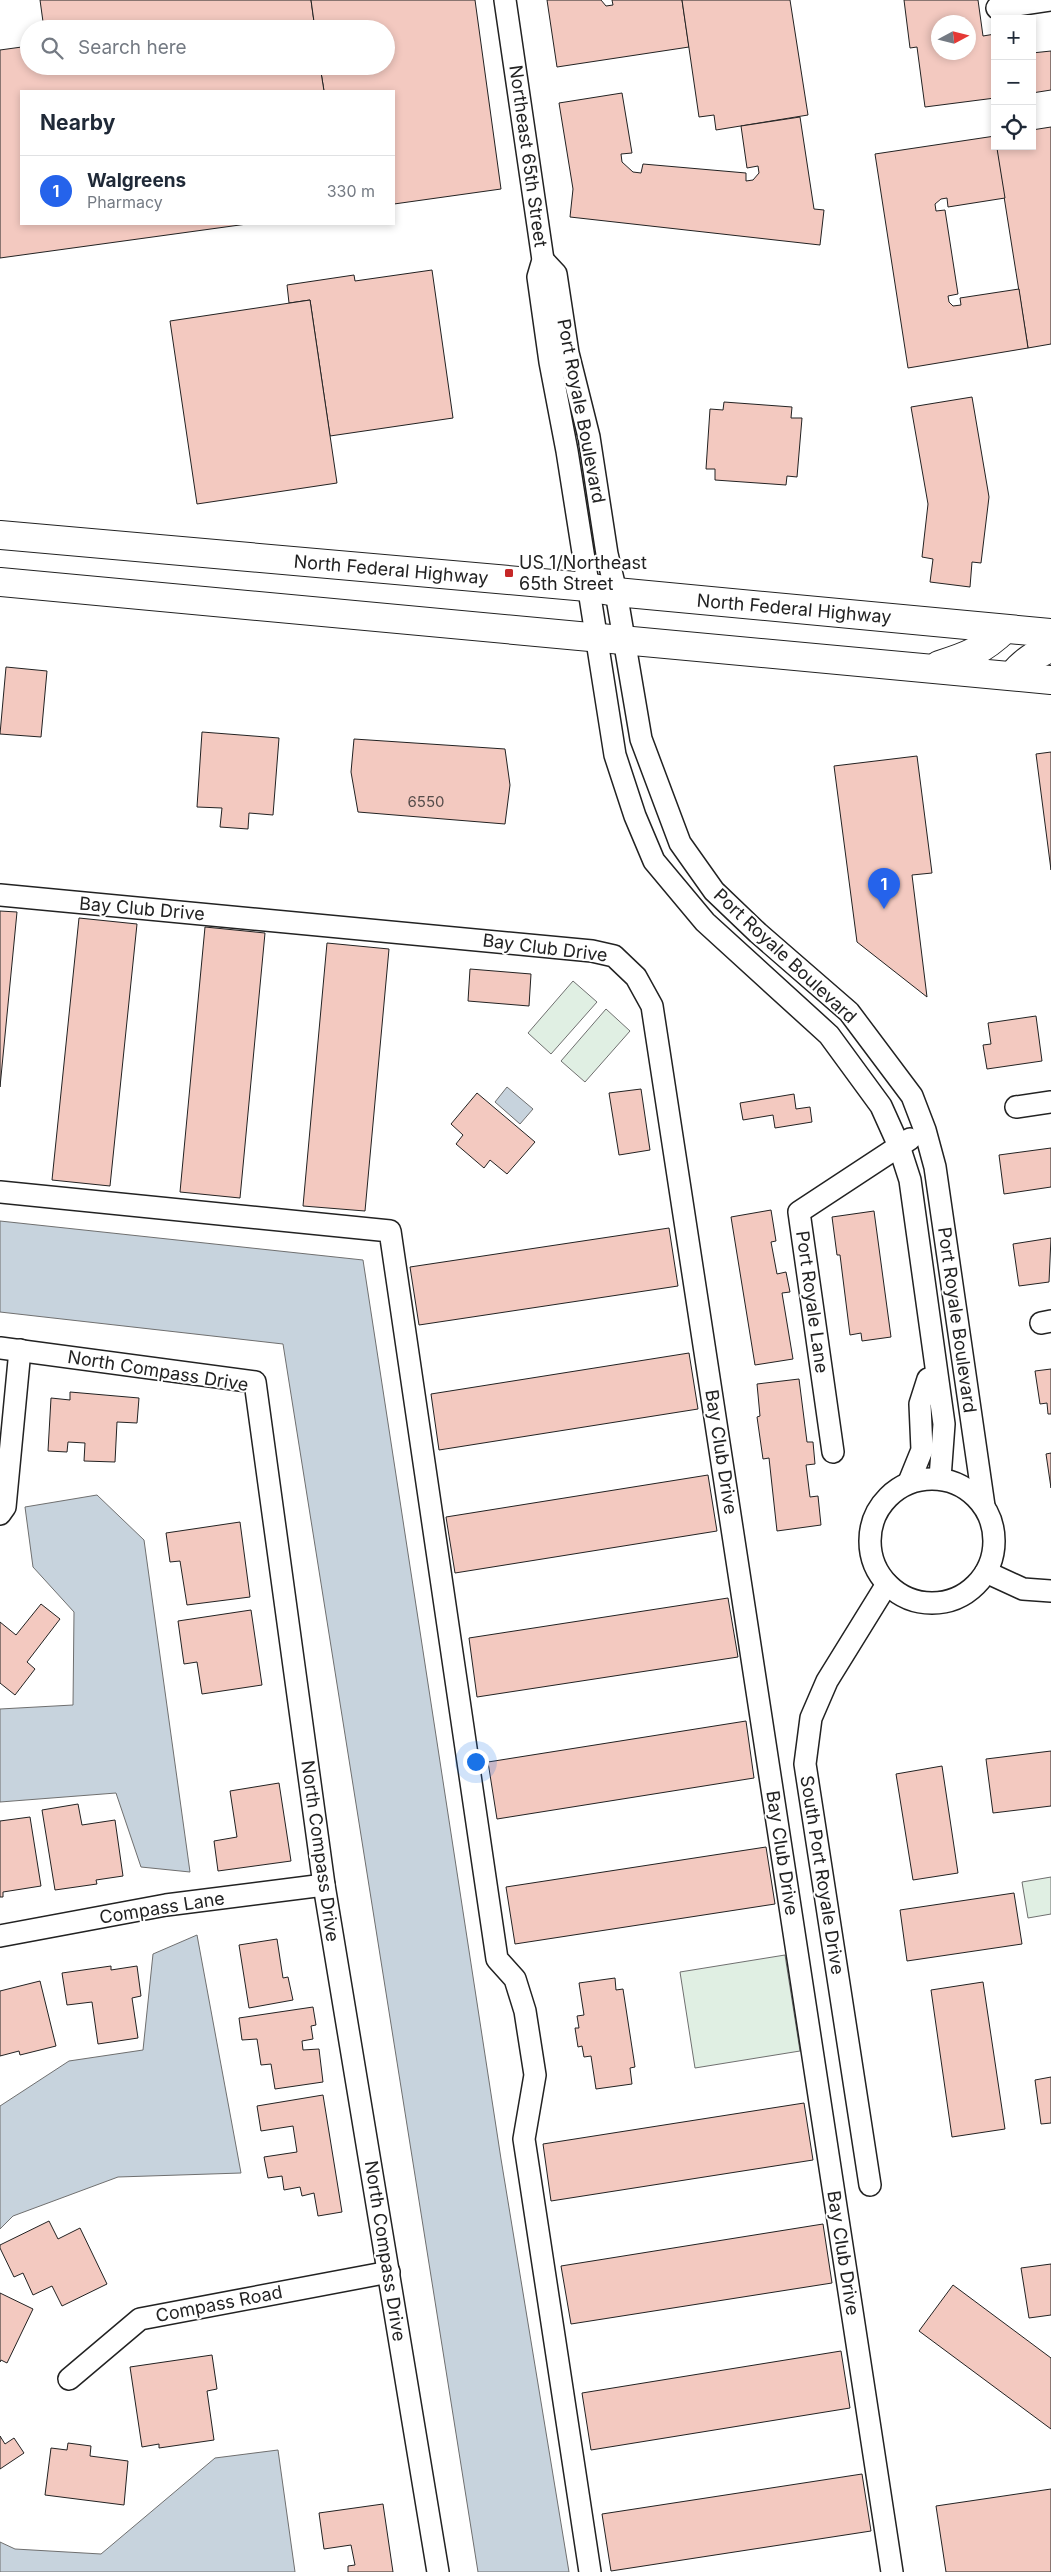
<!DOCTYPE html>
<html lang="en">
<head>
<meta charset="utf-8">
<style>
	body { margin:0; font-family:Inter,sans-serif; background:#f6f6f7; color:#1f2937 }
	.controls { position:absolute; right:15px; top:15px; display:grid; overflow:hidden; border-radius:0px; box-shadow:0 2px 8px #0003 }
	.controls button { width:45px; height:45px; display:grid; place-items:center; padding:0; border:0; border-bottom:1px solid #e0e1e3; background:#fff; color:#1f2937; font:25px sans-serif }
	.compass { position:absolute; left:931px; top:15px; width:45px; height:45px; border-radius:50%; background:#fff; box-shadow:0 2px 8px #0003; rotate:83deg }
	.you { position:absolute; left:475px; top:1761px; width:18px; height:18px; margin:-12px; border:4px solid #fff; border-radius:50%; background:#1a73e8; box-shadow:0 0 0 8px #1a73e833 }
	.badge { display:grid; place-items:center; width:32px; height:32px; border-radius:50%; background:#2563eb; color:#fff; font-size:16px; font-weight:700 }
	.pin { position:absolute; translate:-50% -41px; filter:drop-shadow(0 1px 2px #0008) }
	.pin::after { content:''; position:absolute; top:26px; width:18px; height:15px; background:inherit; clip-path:polygon(0 0,100% 0,50% 100%) }
	.list { margin:0; padding:0; list-style:none }
	h2 { display:flex; justify-content:space-between; align-items:center; height:65px; margin:0; padding:0 20px; font-size:21px }
	h2 small { font-size:16px; font-weight:400; color:#747a83 }
	.list li { display:grid; grid-template-columns:32px 1fr auto; gap:15px; align-items:center; box-sizing:border-box; height:70px; padding:0 20px; border-top:1px solid #e0e1e3 }
	.list b { display:block; font-size:19px; white-space:nowrap }
	.list p { margin:0; font-size:16px; white-space:nowrap; color:#747a83 }
	.list em { font-size:16px; font-style:normal; color:#747a83 }
	.icon { flex:none; width:28px; height:28px; fill:none; stroke:currentColor; stroke-width:2; stroke-linecap:round; stroke-linejoin:round }
	.map { position:relative; flex:none; width:1051px; height:2572px; overflow:hidden }
	.search { position:absolute; background:#fff; box-shadow:0 2px 8px #0003; left:20px; top:20px; width:375px; height:55px; display:flex; align-items:center; gap:12px; box-sizing:border-box; padding:0 18px; border-radius:28px; color:#747a83; font-size:19px }
	.panel { position:absolute; background:#fff; box-shadow:0 2px 8px #0003; left:20px; top:90px; width:375px; height:135px; border-radius:0px }
	.map>svg:first-child { display:block }
</style>
</head>
<body>
<div class="map">
<svg width="1051" height="2572" viewBox="0 0 1051 2572">
	<rect width="100%" height="100%" fill="#fff"/>
	<g fill="#e0efe3" stroke="#6f6f6f">
		<path d="M573,981l24,21 -46,52 -23,-21z"/>
		<path d="M606,1009l24,22 -45,51 -24,-21z"/>
		<path d="M1051,1877v37l-23,4 -6,-36z"/>
		<path d="M785,1955l15,96 -105,17 -15,-96z"/>
	</g>
	<g fill="#c7d3dd" stroke="#6f6f6f">
		<path d="M507,1087l26,22 -13,15 -25,-22z"/>
		<path d="M0,1221l363,39 138,899 68,413h-91l-195,-1228 -283,-32z"/>
		<path d="M97,1495l47,45 46,332 -49,-5 -25,-74 -116,9v-93l73,-4 1,-93 -41,-45 -8,-60z"/>
		<path d="M197,1935l44,238 -123,4 -105,39 -13,13v-123l69,-45 74,-11 10,-96z"/>
		<path d="M278,2450l17,122h-295v-30l15,7 86,5 114,-96z"/>
	</g>
	<g fill="#f3c9c0" stroke="#222" fill-rule="evenodd">
		<path d="M40,0h271l4,29h-271z"/>
		<path d="M311,0h164l26,189 -107,15v-113h-70l-4,-25h66v-37h-71z"/>
		<path d="M547,0h54l5,6 7,-1 -1,-5h70l7,47 -132,20z"/>
		<path d="M682,0h108l18,115 -92,15 -2,-15 -15,2z"/>
		<path d="M904,0h74l5,36 12,-2v64l-70,9 -8,-60 -7,1zM938,22h30v30h-30z"/>
		<path d="M29,46v20h291l4,25h-303v133h226l-247,34v-208z"/>
		<path d="M1051,51v39l-19,3v-40z"/>
		<path d="M622,93l10,60 -11,1 1,8 11,10 8,1 2,-9 103,9v8l7,-1 6,-7 -1,-7 -11,2 -6,-42 59,-9 14,92 10,1 -4,35 -250,-28 3,-28 -14,-86z"/>
		<path d="M1051,127v217l-23,4 -32,-202h36v-16z"/>
		<path d="M995,136l10,62 -57,9 -1,-9 -6,1 -6,5 1,7 9,-1 13,84 -10,2 1,6 4,4 8,-1 -1,-7 59,-9 9,59 -120,20 -33,-214z"/>
		<path d="M432,270l21,148 -123,18 -20,-136 -21,3 -2,-18 67,-10 1,6z"/>
		<path d="M310,300l27,183 -140,21 -27,-183z"/>
		<path d="M972,397l17,100 -8,66 -9,-1 -2,25 -40,-5 3,-23 -11,-2 6,-53 -17,-97z"/>
		<path d="M724,402l68,5 -1,11h11l-5,59 -10,-1 -1,9 -71,-5v-11h-9l4,-60 13,1z"/>
		<path d="M6,667l41,4 -6,66 -41,-3z"/>
		<path d="M202,732l77,6 -6,77 -24,-2 -1,16 -28,-2 2,-19 -25,-1z"/>
		<path d="M354,739l151,10 5,36 -5,39 -147,-12 -7,-40z"/>
		<path d="M1051,752v118l-15,-116z"/>
		<path d="M917,756l15,117 -20,2 15,122 -70,-55 -23,-176z"/>
		<path d="M0,911l17,1 -17,175z"/>
		<path d="M79,918l58,6 -27,262 -58,-6z"/>
		<path d="M205,927l60,6 -25,265 -60,-6z"/>
		<path d="M327,943l62,6 -24,262 -62,-5z"/>
		<path d="M470,969l61,5 -2,32 -61,-5z"/>
		<path d="M1036,1016l6,45 -55,8 -4,-24 8,-1 -3,-21z"/>
		<path d="M641,1089l9,61 -31,5 -10,-62z"/>
		<path d="M477,1093l58,49 -28,32 -17,-14 -6,8 -28,-24 7,-9 -12,-11z"/>
		<path d="M794,1094l2,15 14,-2 2,15 -37,6 -2,-13 -30,5 -3,-17z"/>
		<path d="M1051,1148v39l-47,7 -5,-39z"/>
		<path d="M771,1210l5,31 -5,1 6,32 9,-2 4,20 -8,1 11,66 -38,6 -24,-148z"/>
		<path d="M874,1211l17,126 -29,4 -1,-8 -11,2 -10,-80h-3l-5,-38z"/>
		<path d="M669,1228l9,58 -259,39 -9,-58z"/>
		<path d="M1051,1238l-2,44 -30,4 -6,-42z"/>
		<path d="M689,1353l9,56 -259,41 -8,-56z"/>
		<path d="M1051,1369v45h-3l-1,-11 -7,1 -5,-33z"/>
		<path d="M799,1379l8,63h6l2,22 -9,1 4,32 8,-1 3,29 -44,6 -8,-73 -6,1 -6,-42 3,-1 -3,-32z"/>
		<path d="M70,1392l69,6 -2,25 -20,-1 -2,40 -31,-1 1,-18 -17,-1 -1,10 -19,-1 3,-53 19,2z"/>
		<path d="M1051,1453v35l-5,-34z"/>
		<path d="M708,1475l9,56 -262,42 -9,-56z"/>
		<path d="M240,1522l10,75 -63,8 -7,-44 -10,1 -4,-29z"/>
		<path d="M728,1598l10,59 -261,40 -8,-59z"/>
		<path d="M41,1604l19,15 -33,43 8,7 -20,26 -15,-12v-61l16,13z"/>
		<path d="M251,1610l11,75 -60,9 -5,-32 -13,2 -6,-43z"/>
		<path d="M746,1721l8,57 -257,41 -9,-57z"/>
		<path d="M1051,1751v55l-58,7 -7,-54z"/>
		<path d="M942,1766l16,107 -45,7 -17,-106z"/>
		<path d="M279,1783l12,78 -73,10 -4,-30 23,-4 -7,-46z"/>
		<path d="M78,1804l4,21 33,-5 8,56 -27,4 1,4 -42,6 -13,-80z"/>
		<path d="M30,1817l11,69 -38,6v5h-3v-76z"/>
		<path d="M766,1847l9,57 -260,40 -9,-57z"/>
		<path d="M1014,1893l8,51 -115,17 -7,-51z"/>
		<path d="M277,1939l6,39 5,-1 5,23 -44,8 -10,-63z"/>
		<path d="M111,1966v4l26,-4 4,30 -9,2 6,40 -40,6 -6,-42 -25,3 -5,-32z"/>
		<path d="M615,1978l1,12 7,-1 12,78 -5,1 2,16 -36,5 -5,-33 -7,1 -2,-11 -4,1 -3,-19h4l-2,-12 7,-1 -5,-32z"/>
		<path d="M40,1981l16,65 -36,9 -1,-4 -19,5v-65z"/>
		<path d="M983,1982l22,147 -53,8 -21,-147z"/>
		<path d="M313,2007l3,18 -5,1 2,13 -11,2 1,9 16,-1 4,33 -48,7 -4,-25 -10,1 -4,-26 -15,1 -3,-22z"/>
		<path d="M1051,2077v46l-10,1 -6,-44z"/>
		<path d="M323,2095l19,117 -24,4 -4,-23 -12,3 -2,-9 -16,3 -2,-14 -14,2 -4,-21 33,-5 -4,-26 -32,5 -4,-25z"/>
		<path d="M804,2103l9,57 -262,41 -8,-57z"/>
		<path d="M49,2221l9,18 22,-11 27,56 -45,22 -10,-20 -19,9 -10,-22 -9,4 -14,-29v-3z"/>
		<path d="M823,2224l9,59 -261,41 -10,-58z"/>
		<path d="M1051,2264v51l-22,3 -8,-50z"/>
		<path d="M953,2285l98,73v71l-132,-98z"/>
		<path d="M0,2293l33,16 -26,54 -6,-3 -1,2z"/>
		<path d="M841,2351l9,57 -259,42 -9,-57z"/>
		<path d="M212,2355l5,34 -10,2 7,49 -55,8v-4l-17,3 -12,-80z"/>
		<path d="M0,2436l5,8 9,-6 10,15 -24,16z"/>
		<path d="M68,2443l23,3 -1,10 38,5 -4,44 -79,-10 6,-47 16,2z"/>
		<path d="M862,2474l9,57 -260,40 -9,-57z"/>
		<path d="M1051,2489v83h-105l-10,-66z"/>
		<path d="M383,2504l10,68h-45v-6l7,-1 -4,-20 -27,4 -5,-36z"/>
	</g>
	<g fill="none" stroke-linecap="round" stroke-linejoin="round">
		<defs>
			<g id="minor">
				<path d="M505,0l38,260 -5,17 12,85 17,89 48,304 20,61 19,45 51,61 124,113 52,71 18,40 11,34 34,244 -4,54"/>
				<path d="M997,8l53,-8"/>
				<path d="M543,260l13,14 12,79 21,84 18,117 9,38 25,147 39,104 34,48 44,42 91,79 63,84 13,34 10,37 49,339"/>
				<path d="M0,895l592,56 22,5 22,21 16,29 240,1566"/>
				<path d="M1016,1107l35,-5"/>
				<path d="M0,1192l390,39 107,728 18,20 10,32 10,64 -11,64 66,433"/>
				<path d="M1041,1323l10,-2"/>
				<path d="M0,1348l255,34 69,503 114,687"/>
				<path d="M833,1452l-34,-240 111,-73"/>
				<circle cx="932" cy="1541" r="62"/>
				<path d="M909,1482l13,-32 -2,-46 8,-25"/>
				<path d="M0,1514l5,-7 15,-157"/>
				<path d="M986,1572l37,17 28,2"/>
				<path d="M0,1936l166,-31 158,-20"/>
				<path d="M870,2185l-65,-421 6,-46 16,-37 60,-97"/>
				<path d="M69,2379l71,-60 249,-47"/>
			</g>
			<g id="major">
				<path d="M0,535l587,52 29,5 435,41"/>
				<path d="M0,582l1051,98"/>
				<path d="M939,665c29,-9 44,-15 66,-36"/>
				<path d="M1012,676c11,-14 22,-21 39,-28"/>
			</g>
		</defs>
		<use href="#minor" stroke="#222" stroke-width="24"/>
		<use href="#major" stroke="#222" stroke-width="30"/>
		<use href="#minor" stroke="#fff" stroke-width="21"/>
		<use href="#major" stroke="#fff" stroke-width="28"/>
	</g>
	<rect fill="#c62828" stroke="#fff" stroke-width="2" x="504" y="568" width="10" height="10" rx="2.5"/>
	<g text-anchor="middle" stroke-width="4" stroke-linejoin="round" paint-order="stroke">
		<g font-size="15" fill="#564c4a">
			<text x="426" y="807">6550</text>
		</g>
		<g font-size="18" fill="#222" stroke="#fff">
			<text transform="translate(528 156) rotate(82)" y="6">Northeast 65th Street</text>
			<text transform="translate(581 411) rotate(79)" y="6">Port Royale Boulevard</text>
			<text transform="translate(391 570) rotate(5)" y="6">North Federal Highway</text>
			<text transform="translate(794 609) rotate(5)" y="6">North Federal Highway</text>
			<text transform="translate(142 909) rotate(5)" y="6">Bay Club Drive</text>
			<text transform="translate(545 948) rotate(7)" y="6">Bay Club Drive</text>
			<text transform="translate(785 956) rotate(43)" y="6">Port Royale Boulevard</text>
			<text transform="translate(812 1302) rotate(82)" y="6">Port Royale Lane</text>
			<text transform="translate(957 1320) rotate(82)" y="6">Port Royale Boulevard</text>
			<text transform="translate(158 1371) rotate(9)" y="6">North Compass Drive</text>
			<text transform="translate(721 1452) rotate(81)" y="6">Bay Club Drive</text>
			<text transform="translate(320 1851) rotate(82)" y="6">North Compass Drive</text>
			<text transform="translate(782 1853) rotate(81)" y="6">Bay Club Drive</text>
			<text transform="translate(822 1875) rotate(81)" y="6">South Port Royale Drive</text>
			<text transform="translate(162 1908) rotate(-9)" y="6">Compass Lane</text>
			<text transform="translate(385 2251) rotate(81)" y="6">North Compass Drive</text>
			<text transform="translate(843 2253) rotate(81)" y="6">Bay Club Drive</text>
			<text transform="translate(219 2304) rotate(-11)" y="6">Compass Road</text>
		</g>
		<g font-size="18" fill="#222" stroke="#fff" text-anchor="start">
			<text x="519" y="569">US 1/Northeast<tspan x="519" dy="21">65th Street</tspan></text>
		</g>
	</g>
</svg>
<div class="controls">
<button>+</button>
<button>−</button>
<button><svg class="icon" aria-label="locate" viewBox="0 0 24 24"><circle cx="12" cy="12" r="6"/><path d="M12 2v4M12 18v4M2 12h4M18 12h4"/></svg></button>
</div>
<svg class="compass" viewBox="-18 -18 36 36"><path d="M0-13l5 13h-10z" fill="#e53935"/><path d="M0 13l5-13h-10z" fill="#747a83"/></svg>
<div class="you"></div>
<div class="pin badge" style="left:884px;top:909px">1</div>
<div class="search"><svg class="icon" aria-label="search" viewBox="0 0 24 24"><circle cx="10" cy="10" r="6"/><path d="M15 15l6 6"/></svg>Search here</div>
<section class="panel">
<h2>Nearby<small></small></h2>
<ul class="list">
<li><span class="badge">1</span><div><b>Walgreens</b><p>Pharmacy</p></div><em>330 m</em></li>
</ul>
</section>
</div>
</body>
</html>
